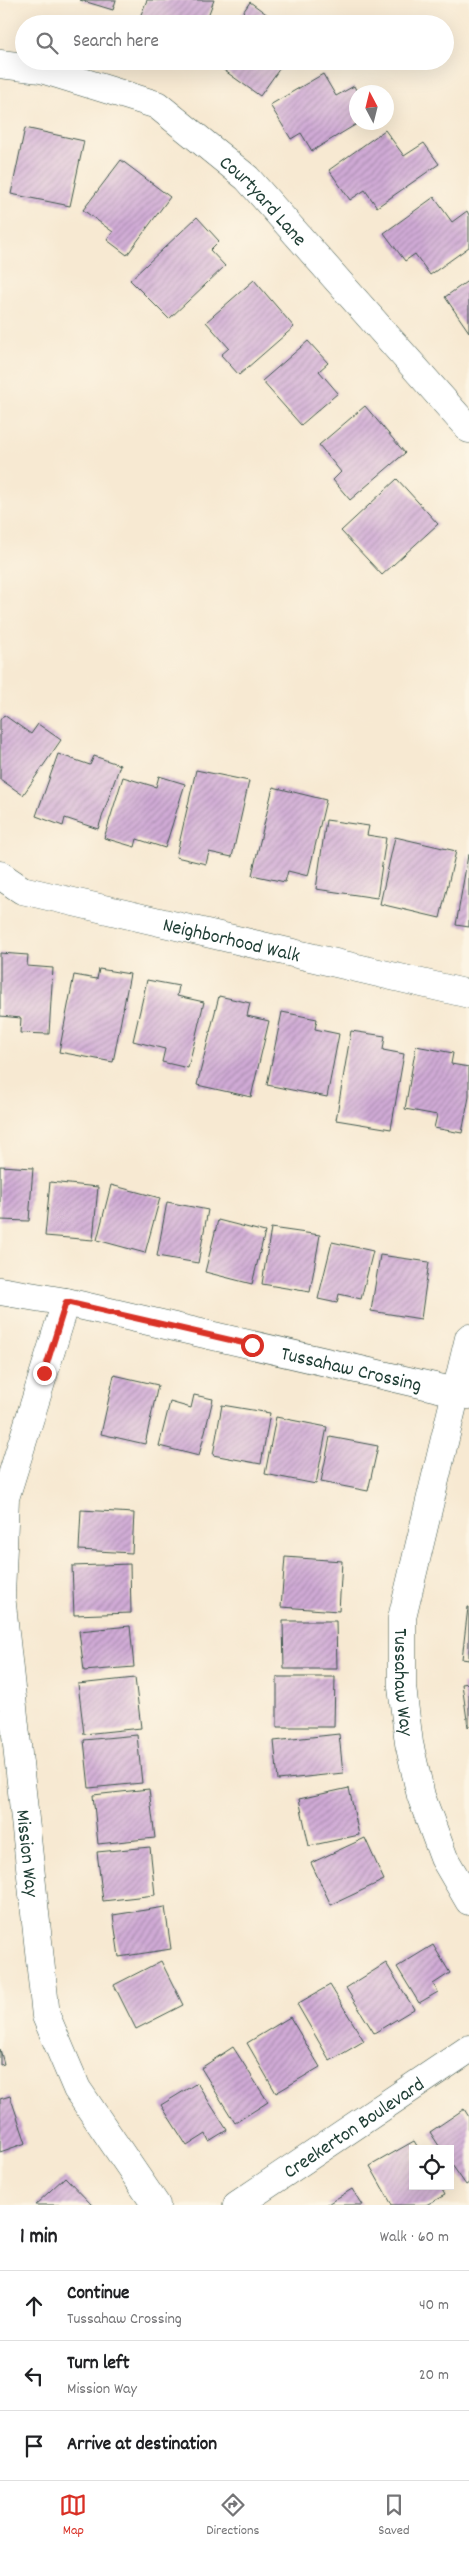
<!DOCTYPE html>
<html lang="en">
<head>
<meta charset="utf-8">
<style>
	body { margin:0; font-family:Dekko,sans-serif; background:#f6f6f6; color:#202124 }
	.controls { position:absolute; right:15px; bottom:15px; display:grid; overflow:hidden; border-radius:0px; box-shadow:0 5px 20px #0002 }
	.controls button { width:45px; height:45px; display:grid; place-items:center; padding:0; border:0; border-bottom:1px solid #e0e0e0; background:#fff; color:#202124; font:25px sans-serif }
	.compass { position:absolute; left:349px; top:85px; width:45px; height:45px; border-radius:50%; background:#fff; box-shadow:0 5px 20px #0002; rotate:353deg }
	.stop { position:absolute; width:15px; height:15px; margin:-11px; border:4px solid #d93025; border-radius:50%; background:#fff }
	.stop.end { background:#d93025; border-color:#fff; box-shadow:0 1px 5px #0008 }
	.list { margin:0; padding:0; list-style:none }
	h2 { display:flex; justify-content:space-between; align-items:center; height:65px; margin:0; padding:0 20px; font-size:21px }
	h2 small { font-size:16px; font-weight:400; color:#757577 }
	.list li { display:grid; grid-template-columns:32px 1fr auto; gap:15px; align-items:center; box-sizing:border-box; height:70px; padding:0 20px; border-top:1px solid #e0e0e0 }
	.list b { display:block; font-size:19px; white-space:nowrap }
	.list p { margin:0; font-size:16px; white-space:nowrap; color:#757577 }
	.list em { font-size:16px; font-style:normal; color:#757577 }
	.icon { flex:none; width:28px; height:28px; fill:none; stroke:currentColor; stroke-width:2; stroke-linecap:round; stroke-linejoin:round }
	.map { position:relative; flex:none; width:469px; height:2205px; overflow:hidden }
	.search { position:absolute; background:#fff; box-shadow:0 5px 20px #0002; left:15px; right:15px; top:15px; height:55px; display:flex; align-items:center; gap:12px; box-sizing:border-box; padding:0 18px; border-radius:28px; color:#757577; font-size:19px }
	.sheet { height:275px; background:#fff }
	nav { display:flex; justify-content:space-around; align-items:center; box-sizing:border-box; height:70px; border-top:1px solid #e0e0e0; background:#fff; font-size:14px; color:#757577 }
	nav a { display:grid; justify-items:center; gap:2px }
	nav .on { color:#d93025 }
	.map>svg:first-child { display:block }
</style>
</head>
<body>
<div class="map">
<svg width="469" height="2205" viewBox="0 0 469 2205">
	<defs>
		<pattern id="building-hatch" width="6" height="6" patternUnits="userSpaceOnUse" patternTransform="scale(1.25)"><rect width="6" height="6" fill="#d0aad6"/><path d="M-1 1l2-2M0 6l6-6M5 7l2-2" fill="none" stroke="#a88cae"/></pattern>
	</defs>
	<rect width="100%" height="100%" fill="#fcf5e5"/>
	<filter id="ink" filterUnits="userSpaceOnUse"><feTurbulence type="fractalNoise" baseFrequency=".02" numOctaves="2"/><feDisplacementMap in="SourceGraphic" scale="10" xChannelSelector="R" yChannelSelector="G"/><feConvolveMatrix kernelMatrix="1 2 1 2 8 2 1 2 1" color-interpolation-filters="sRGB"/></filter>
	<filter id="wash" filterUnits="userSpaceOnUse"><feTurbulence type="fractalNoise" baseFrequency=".0096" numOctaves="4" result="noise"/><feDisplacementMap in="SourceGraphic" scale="20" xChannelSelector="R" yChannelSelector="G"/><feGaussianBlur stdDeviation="1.12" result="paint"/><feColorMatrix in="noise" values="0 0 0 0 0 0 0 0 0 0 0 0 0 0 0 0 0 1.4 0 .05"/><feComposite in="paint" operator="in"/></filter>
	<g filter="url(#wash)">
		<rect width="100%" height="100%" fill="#f7e9d2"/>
		<g id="blocks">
			<g fill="url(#building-hatch)">
				<path d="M80,0h36l-3,10z"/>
				<path d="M147,0h67l-9,24h-68z"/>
				<path d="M250,2l30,22h-45z"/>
				<path d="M211,61h74l-25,35z"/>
				<path d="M323,74l13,22 18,-10 3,6 -1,30h4l-48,29 -11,-18 -10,6 -21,-34z"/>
				<path d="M25,128l59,13 -14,65 -59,-12z"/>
				<path d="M385,130l19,26 20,-13 15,21 -62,43 -12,-17 -15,10 -21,-30z"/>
				<path d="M121,160l49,37 -43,58 -20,-15 6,-8 -30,-22z"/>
				<path d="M434,197l18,25 15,-11 2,4v32l-39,28 -15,-21 -10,7 -21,-28z"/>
				<path d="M197,217l22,24 -9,9 15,16 -56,53 -39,-39z"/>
				<path d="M254,280l40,47 -55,48 -18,-20 8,-7 -23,-26z"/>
				<path d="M469,280v52l-24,-35z"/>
				<path d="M308,341l20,22 -9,8 19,22 -37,32 -39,-44z"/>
				<path d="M365,406l40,47 -55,47 -17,-20 8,-8 -22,-27z"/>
				<path d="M397,479l41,45 -56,51 -41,-44z"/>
				<path d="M4,715l27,19 7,-10 23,16 -38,55 -23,-16v-59z"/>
				<path d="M58,754l32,11 4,-9 26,9 -22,64 -33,-11 -2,8 -27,-10z"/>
				<path d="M196,770l53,11 -17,76 -23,-5 -3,12 -30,-7z"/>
				<path d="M159,776l26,8 -20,64 -28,-9 -2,8 -31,-9 19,-61 33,10z"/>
				<path d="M273,787l53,13 -18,76 -20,-5 -3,11 -33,-7z"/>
				<path d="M326,820l43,6 -2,9 19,3 -9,60 -61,-9z"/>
				<path d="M395,837l61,14 -16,67 -60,-14z"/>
				<path d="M468,855h1v72l-13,-2z"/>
				<path d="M0,953l28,2 -1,11 26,2 -4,66 -29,-1 1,-15 -21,-2z"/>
				<path d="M99,969l31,5 -17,88 -54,-10 15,-77 23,4z"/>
				<path d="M147,980l32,6 -2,10 27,6 -16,66 -26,-6 3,-13 -32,-8z"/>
				<path d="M219,996l31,7 -3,13 22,5 -18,76 -54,-12z"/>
				<path d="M282,1012l35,7 -2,10 24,5 -12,63 -60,-12z"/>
				<path d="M351,1031l34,5 -2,14 21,4 -13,75 -55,-9z"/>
				<path d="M416,1046l37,7 -2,11 18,3v30l-7,36 -28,-5 3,-13 -32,-6z"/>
				<path d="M0,1166l33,2 -4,53 -29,-1z"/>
				<path d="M50,1182l48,5 -5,53 -48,-4z"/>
				<path d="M111,1185l49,13 -15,55 -48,-13z"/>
				<path d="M167,1202l41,8 -10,53 -41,-7z"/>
				<path d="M218,1220l47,12 -13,52 -47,-12z"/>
				<path d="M271,1228l49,7 -10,57 -48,-8z"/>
				<path d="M332,1242l41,9 -12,48 -22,-5 -2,9 -19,-4z"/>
				<path d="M380,1255l49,7 -8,57 -50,-8z"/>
				<path d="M114,1375l44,10 -13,59 -44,-10z"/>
				<path d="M194,1395l19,4 -14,57 -40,-10 11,-44 21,6z"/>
				<path d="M222,1405l48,8 -9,51 -48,-9z"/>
				<path d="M276,1417l51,10 -11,57 -51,-10z"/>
				<path d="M330,1437l48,9 -10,45 -47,-9z"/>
				<path d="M81,1510l53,3 -2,40 -53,-3z"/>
				<path d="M285,1557l57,4 -3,50 -58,-4z"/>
				<path d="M130,1564l1,49 -57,2 -2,-49z"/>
				<path d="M468,1607h1v53l-7,-1z"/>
				<path d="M283,1621h53l1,48h-53z"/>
				<path d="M130,1626l4,41 -50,4 -5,-40z"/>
				<path d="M277,1677h58l-1,50h-57z"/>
				<path d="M135,1678l6,50 -57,6 -6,-50z"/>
				<path d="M469,1683v43l-1,1 -6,-43z"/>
				<path d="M339,1734l4,39 -65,7 -4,-39z"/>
				<path d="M137,1735l5,48 -53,5 -5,-48z"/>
				<path d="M349,1788l10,47 -50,11 -10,-47z"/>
				<path d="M149,1789l6,49 -57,6 -5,-49z"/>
				<path d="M365,1838l19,42 -53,25 -20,-42z"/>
				<path d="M150,1847l5,48 -52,6 -6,-49z"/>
				<path d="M165,1907l6,42 -52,8 -6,-42z"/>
				<path d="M433,1945l17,28 -17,11 5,8 -19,11 -22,-36z"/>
				<path d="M161,1961l22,44 -47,24 -22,-44z"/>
				<path d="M386,1963l28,46 -40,24 -28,-45z"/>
				<path d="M330,1985l34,56 -34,20 -33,-57z"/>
				<path d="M290,2017l30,50 -44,26 -29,-50z"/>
				<path d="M233,2047l35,55 -33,21 -34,-55z"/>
				<path d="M0,2049l4,15 -4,1z"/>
				<path d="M197,2083l30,47 -18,11 -3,-7 -19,12 -26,-41z"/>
				<path d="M10,2096l16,47 -26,9v-53z"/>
				<path d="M464,2109l5,8v66l-3,2 -16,-23v-13h-9l-11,-17z"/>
				<path d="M414,2141l5,8h-6v37h27l5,9 -19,10h-34l-22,-39z"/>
				<path d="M65,2177l27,28h-57z"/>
				<path d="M352,2189l10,16h-36z"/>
			</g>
		</g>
	</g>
	<g filter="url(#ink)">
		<use href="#blocks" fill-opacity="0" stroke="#3f574c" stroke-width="1"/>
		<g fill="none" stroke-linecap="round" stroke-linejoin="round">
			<defs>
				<g id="minor">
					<path id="s1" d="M0,64l41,5 116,36 90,73 222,251"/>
					<path id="s2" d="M0,875l22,15 447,104"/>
					<path id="s3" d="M0,1291l66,11 403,93"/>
					<path id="s4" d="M66,1302l-61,196 -4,97 45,421 31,73 79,116"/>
					<path id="s5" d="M469,1338l-67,280v69l7,56 12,53 23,62 25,43"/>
					<path id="s6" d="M237,2205l232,-156"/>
				</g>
			</defs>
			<use href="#minor" stroke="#3f574c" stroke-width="29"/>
			<use href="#minor" stroke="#fff" stroke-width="28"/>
		</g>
	</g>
	<g fill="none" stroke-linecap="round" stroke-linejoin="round" filter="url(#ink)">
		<path stroke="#d93025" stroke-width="6" d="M44,1373l22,-71 186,43"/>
	</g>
	<g text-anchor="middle" stroke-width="5" stroke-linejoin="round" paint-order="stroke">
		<g font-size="20" fill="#1f3d34" stroke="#fcf5e5">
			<text dy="7" stroke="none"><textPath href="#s1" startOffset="306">Courtyard Lane</textPath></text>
			<text dy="7" stroke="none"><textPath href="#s2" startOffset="242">Neighborhood Walk</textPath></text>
			<text dy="7" stroke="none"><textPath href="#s3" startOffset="360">Tussahaw Crossing</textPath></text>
			<text dy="7" stroke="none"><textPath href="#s5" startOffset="352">Tussahaw Way</textPath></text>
			<text dy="7" stroke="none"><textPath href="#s4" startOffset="562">Mission Way</textPath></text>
			<text dy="7" stroke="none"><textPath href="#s6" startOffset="140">Creekerton Boulevard</textPath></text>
		</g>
	</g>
</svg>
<div class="controls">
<button><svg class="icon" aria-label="locate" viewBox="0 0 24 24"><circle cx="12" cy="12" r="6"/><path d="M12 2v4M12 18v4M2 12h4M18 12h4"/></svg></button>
</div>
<svg class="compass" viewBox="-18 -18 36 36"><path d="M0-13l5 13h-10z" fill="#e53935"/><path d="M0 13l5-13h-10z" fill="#757577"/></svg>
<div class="stop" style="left:252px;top:1345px"></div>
<div class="stop end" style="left:44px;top:1373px"></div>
<div class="search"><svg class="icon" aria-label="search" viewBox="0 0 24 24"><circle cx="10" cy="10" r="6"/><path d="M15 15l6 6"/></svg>Search here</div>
</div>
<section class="sheet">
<h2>1 min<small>Walk · 60 m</small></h2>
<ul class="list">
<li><svg class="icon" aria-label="ahead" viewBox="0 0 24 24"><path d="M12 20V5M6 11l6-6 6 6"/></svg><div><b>Continue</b><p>Tussahaw Crossing</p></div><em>40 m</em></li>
<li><svg class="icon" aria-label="left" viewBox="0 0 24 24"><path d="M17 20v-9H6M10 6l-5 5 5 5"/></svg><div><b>Turn left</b><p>Mission Way</p></div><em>20 m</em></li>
<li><svg class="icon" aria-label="arrive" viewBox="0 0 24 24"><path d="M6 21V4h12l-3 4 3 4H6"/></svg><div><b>Arrive at destination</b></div></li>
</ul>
</section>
<nav>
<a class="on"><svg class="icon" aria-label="map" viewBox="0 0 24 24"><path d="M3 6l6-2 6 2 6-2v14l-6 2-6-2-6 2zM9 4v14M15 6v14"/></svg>Map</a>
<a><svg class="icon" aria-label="directions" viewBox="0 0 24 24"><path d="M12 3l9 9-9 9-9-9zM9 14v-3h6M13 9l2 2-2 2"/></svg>Directions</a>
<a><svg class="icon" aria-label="saved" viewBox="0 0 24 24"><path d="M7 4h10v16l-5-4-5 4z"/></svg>Saved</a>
</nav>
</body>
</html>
